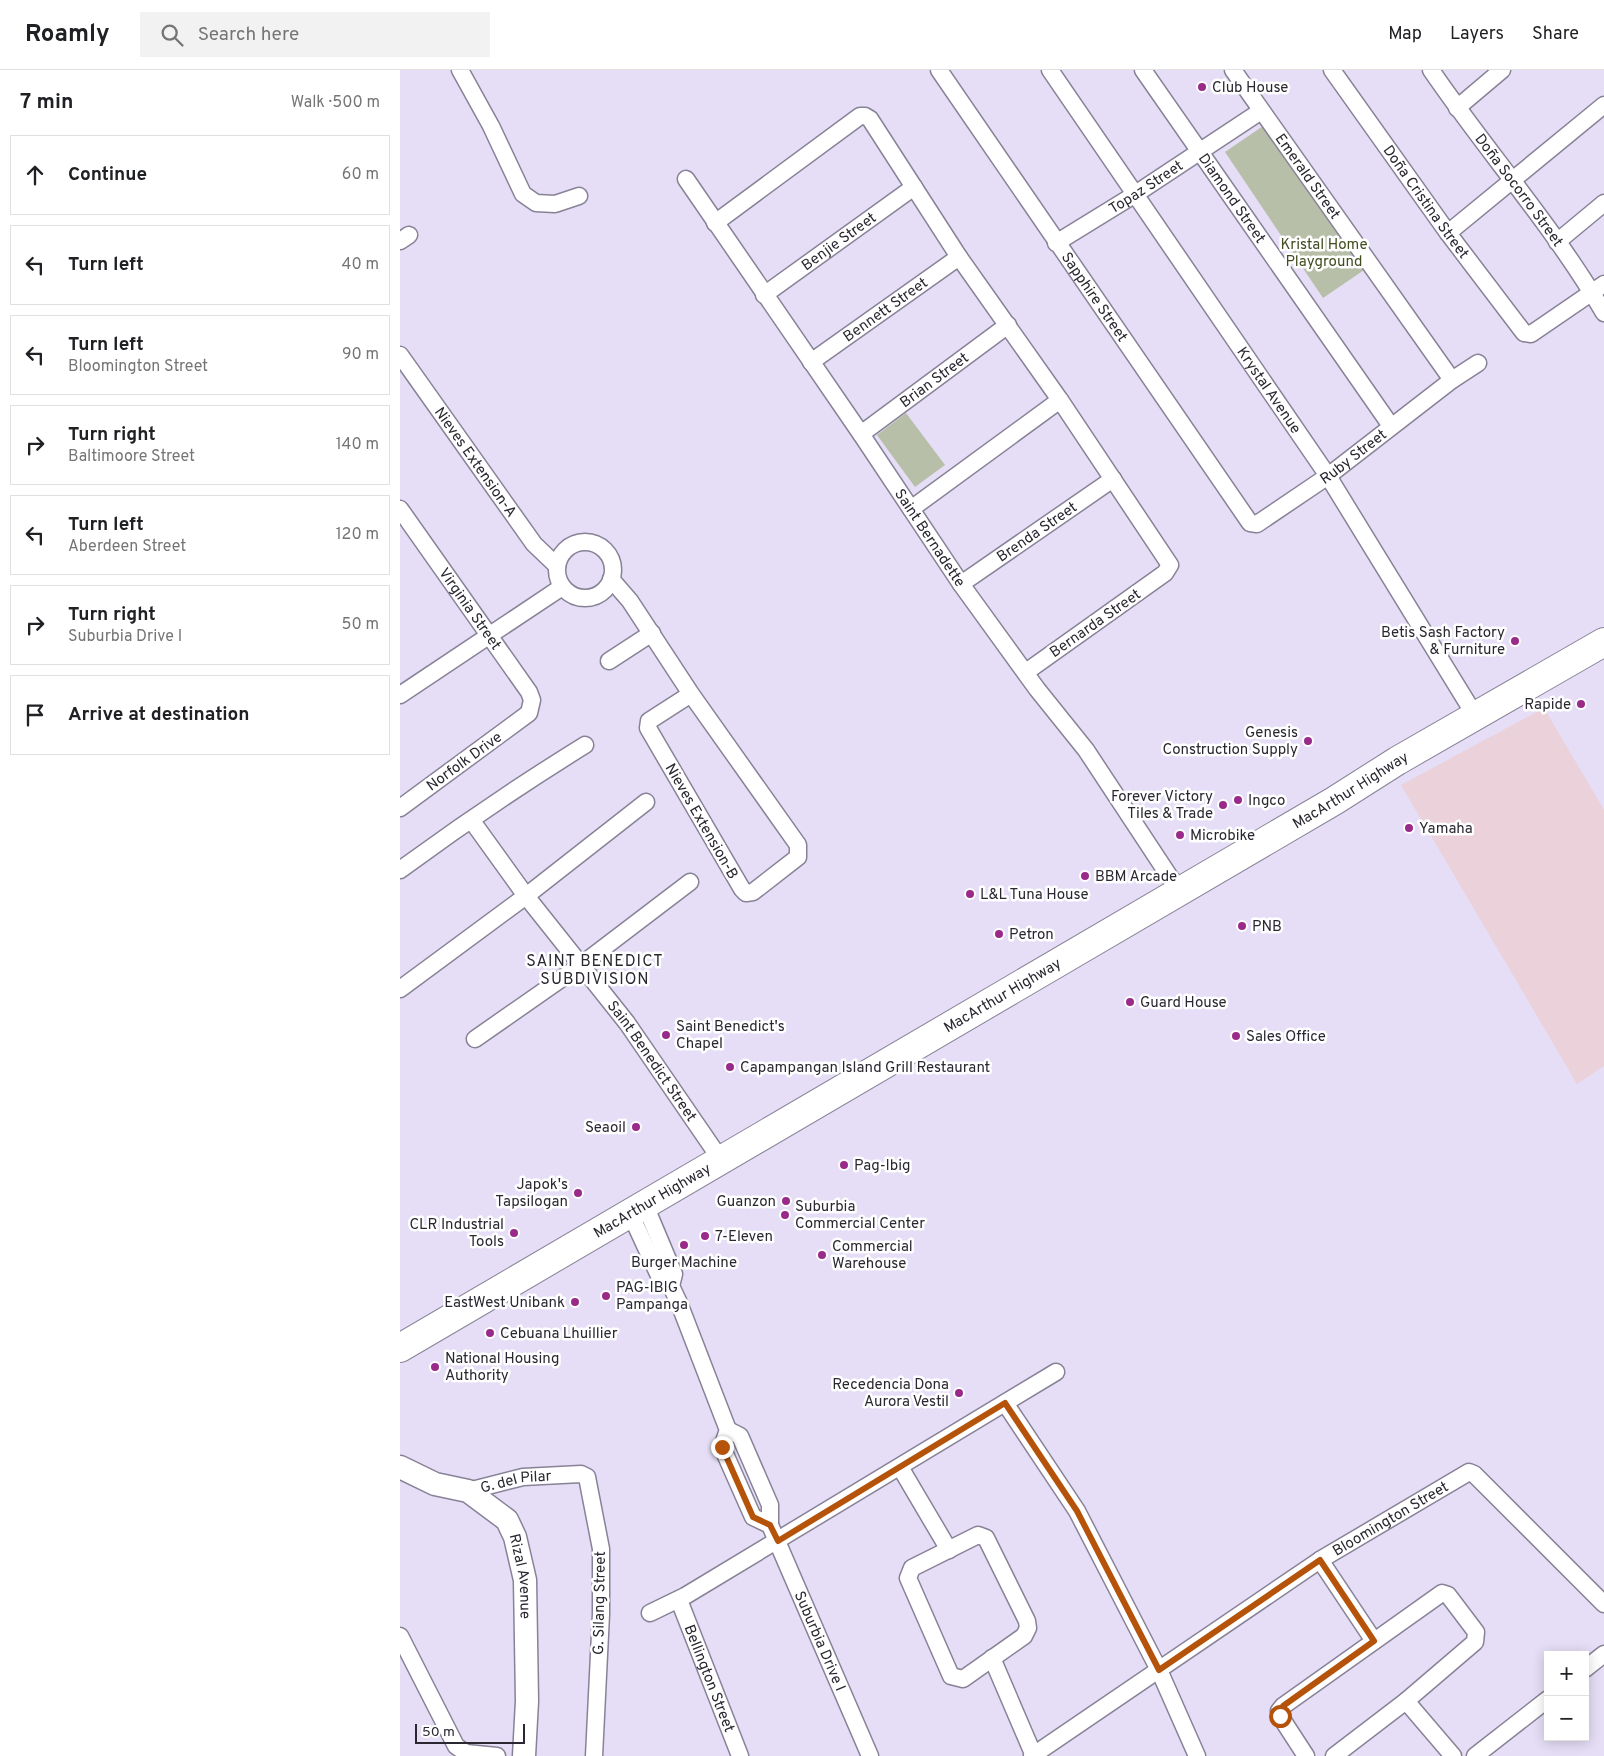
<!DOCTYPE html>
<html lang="en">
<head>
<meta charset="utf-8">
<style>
	body { margin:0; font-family:Overpass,sans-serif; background:#f2f2f2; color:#202124 }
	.controls { position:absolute; right:15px; bottom:15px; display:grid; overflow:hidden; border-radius:0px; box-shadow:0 2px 12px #0003 }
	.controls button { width:45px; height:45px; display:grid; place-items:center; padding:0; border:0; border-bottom:1px solid #e0e0e0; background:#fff; color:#202124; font:25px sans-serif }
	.scale { position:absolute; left:15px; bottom:12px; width:110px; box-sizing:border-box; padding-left:5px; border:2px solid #2a2730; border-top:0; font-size:14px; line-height:18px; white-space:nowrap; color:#2a2730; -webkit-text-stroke:4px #fff; paint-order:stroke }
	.stop { position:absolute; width:15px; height:15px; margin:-11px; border:4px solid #b45309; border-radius:50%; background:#fff }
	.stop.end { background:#b45309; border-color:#fff; box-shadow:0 1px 5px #0008 }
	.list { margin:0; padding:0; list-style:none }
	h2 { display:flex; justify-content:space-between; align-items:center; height:65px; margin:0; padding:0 20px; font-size:21px }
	h2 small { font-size:16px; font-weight:400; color:#757577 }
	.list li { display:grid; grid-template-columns:32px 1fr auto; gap:15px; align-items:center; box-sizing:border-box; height:80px; margin:0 10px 10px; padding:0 10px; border:1px solid #e0e0e0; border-radius:0px }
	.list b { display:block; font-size:19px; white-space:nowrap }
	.list p { margin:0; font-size:16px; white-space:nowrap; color:#757577 }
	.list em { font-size:16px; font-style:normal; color:#757577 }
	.icon { flex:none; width:28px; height:28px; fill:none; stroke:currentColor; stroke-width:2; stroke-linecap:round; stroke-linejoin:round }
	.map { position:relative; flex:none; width:1204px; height:1686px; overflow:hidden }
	header { display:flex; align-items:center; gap:30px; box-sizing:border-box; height:70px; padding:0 25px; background:#fff; border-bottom:1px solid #e0e0e0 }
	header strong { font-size:24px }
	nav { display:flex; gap:28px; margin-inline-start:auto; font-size:18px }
	.search { width:350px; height:45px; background:#f2f2f2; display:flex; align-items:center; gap:12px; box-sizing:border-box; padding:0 18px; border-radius:0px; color:#757577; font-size:19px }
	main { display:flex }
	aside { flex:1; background:#fff }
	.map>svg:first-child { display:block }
</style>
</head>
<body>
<header>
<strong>Roamly</strong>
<div class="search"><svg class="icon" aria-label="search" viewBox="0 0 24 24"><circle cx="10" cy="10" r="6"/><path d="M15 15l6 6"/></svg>Search here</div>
<nav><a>Map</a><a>Layers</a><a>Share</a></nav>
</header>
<main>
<aside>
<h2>7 min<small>Walk · 500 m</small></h2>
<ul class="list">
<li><svg class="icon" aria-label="ahead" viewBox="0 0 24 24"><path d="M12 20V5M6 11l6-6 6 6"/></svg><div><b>Continue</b></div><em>60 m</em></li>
<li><svg class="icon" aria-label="left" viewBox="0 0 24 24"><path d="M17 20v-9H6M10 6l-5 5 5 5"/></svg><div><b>Turn left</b></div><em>40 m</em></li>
<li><svg class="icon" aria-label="left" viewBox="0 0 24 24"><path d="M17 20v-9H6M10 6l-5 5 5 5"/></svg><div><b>Turn left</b><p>Bloomington Street</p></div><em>90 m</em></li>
<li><svg class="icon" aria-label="right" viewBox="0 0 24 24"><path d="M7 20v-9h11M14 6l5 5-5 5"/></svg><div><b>Turn right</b><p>Baltimoore Street</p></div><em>140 m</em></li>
<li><svg class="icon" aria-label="left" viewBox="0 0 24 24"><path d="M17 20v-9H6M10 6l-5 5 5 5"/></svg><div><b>Turn left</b><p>Aberdeen Street</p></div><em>120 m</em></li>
<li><svg class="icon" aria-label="right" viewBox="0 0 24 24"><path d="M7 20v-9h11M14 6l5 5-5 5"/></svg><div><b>Turn right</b><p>Suburbia Drive I</p></div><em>50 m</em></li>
<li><svg class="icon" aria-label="arrive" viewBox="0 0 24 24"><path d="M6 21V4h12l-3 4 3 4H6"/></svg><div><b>Arrive at destination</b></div></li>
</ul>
</aside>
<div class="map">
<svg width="1204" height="1686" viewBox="0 0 1204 1686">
	<rect width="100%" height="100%" fill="#e5def6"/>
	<path fill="#ead1da" d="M1144,638l60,102v256l-27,18 -176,-299z"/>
	<g fill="#b7bfa8">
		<path d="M869,52l98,146 -44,30 -98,-146z"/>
		<path d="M506,343l39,52 -30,22 -38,-52z"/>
	</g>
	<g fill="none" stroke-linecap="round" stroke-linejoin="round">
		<defs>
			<g id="street">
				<path d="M60,0l31,56 32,68 13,9 19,1 24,-8"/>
				<path id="s1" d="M539,0l311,453 7,1 71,-48 124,-96 26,-17"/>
				<path id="s2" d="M650,0l278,406 148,241"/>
				<path id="s3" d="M743,0l248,356"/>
				<path id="s4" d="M833,0l219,310"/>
				<path id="s5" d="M932,0l116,163 76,100 7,1 73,-50"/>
				<path id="s6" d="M1031,0c56,82 123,157 173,243"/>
				<path d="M1057,38l45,-38"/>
				<path id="s7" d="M286,109l175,255 100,150 76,105 49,61 93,141"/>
				<path d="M315,153l145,-107h5l5,3 89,138 101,143 110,165 -5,8 -139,99"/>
				<path d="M1048,163l156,-128"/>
				<path d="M0,171l9,-6"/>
				<path d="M1157,172l47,-39"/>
				<path id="s8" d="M656,173l78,-48 127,-84"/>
				<path id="s9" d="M364,225l150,-108"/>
				<path id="s10" d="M0,285l134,189 23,22"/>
				<path id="s11" d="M411,292l148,-105"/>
				<path id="s12" d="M461,364l147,-109"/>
				<path id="s13" d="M0,439l129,183 3,8 -3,13 -129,95"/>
				<path d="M511,439l149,-109"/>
				<circle cx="185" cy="500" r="28"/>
				<path d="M211,509l19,22 61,93 107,151v12l-45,35 -7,1 -4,-4 -94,-161 1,-7 42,-27"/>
				<path id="s14" d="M561,514l152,-105"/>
				<path d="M209,591l43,-28"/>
				<path d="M0,625l162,-108"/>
				<path id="s15" d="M72,751l54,75 101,127 94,137"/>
				<path d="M0,800c60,-44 122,-86 185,-125"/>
				<path d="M0,919l126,-93 120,-94"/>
				<path d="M75,969l106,-74 109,-83"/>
				<path d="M245,1135l29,69 -3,12"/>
				<path d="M230,1143l31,67 10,6 8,17 49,127 -6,17 31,70 17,8"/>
				<path d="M605,1333l72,108 82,159 38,86"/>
				<path id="s16" d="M328,1360l12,6 30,69v20l100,231"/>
				<path d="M500,1397l49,83"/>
				<path id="s17" d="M68,1421l55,-14 58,-3 6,3 14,72v65l-7,142"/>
				<path d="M578,1465l8,3 41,83 1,7 -4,8 -61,43 -12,-3 -43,-98 4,-10z"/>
				<path d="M920,1490l54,81"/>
				<path id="s18" d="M279,1530l61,156"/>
				<path d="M250,1543l35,-17 371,-224"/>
				<path d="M0,1566l56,110 10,7 31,3"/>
				<path d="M592,1588l42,98"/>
				<path d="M1185,1599l19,-15"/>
				<path d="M1006,1631l47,55"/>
				<path id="s19" d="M632,1686l288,-196 149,-88 5,2 130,130"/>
				<path d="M906,1686l-26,-40 -1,-5 4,-5 159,-113 6,2 28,37 -1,10 -69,59 -72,55"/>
				<path d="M1075,1686l73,-57"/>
			</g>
			<g id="secondary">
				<path id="s20" d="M0,1397l35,17 33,7 39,29 8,17 10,43 2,121 -3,55"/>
			</g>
			<g id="highway">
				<path id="s21" d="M0,1278l934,-547 63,-40 207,-119"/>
			</g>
		</defs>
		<use href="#street" stroke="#888297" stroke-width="19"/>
		<use href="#secondary" stroke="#888297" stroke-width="25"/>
		<use href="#highway" stroke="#888297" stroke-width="30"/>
		<use href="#street" stroke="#fff" stroke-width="16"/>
		<use href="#secondary" stroke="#fff" stroke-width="22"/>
		<use href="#highway" stroke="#fff" stroke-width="28"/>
	</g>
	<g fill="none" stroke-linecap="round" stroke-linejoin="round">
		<path stroke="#b45309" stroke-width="6" d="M322,1377l31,70 17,8 8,16 227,-138 72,108 82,159 161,-110 54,81 -91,65 -4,5 1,5"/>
	</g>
	<g fill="#9a2a89" stroke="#fff" stroke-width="2">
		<circle cx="802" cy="17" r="5"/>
		<circle cx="1115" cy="571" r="5"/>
		<circle cx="1181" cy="634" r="5"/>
		<circle cx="908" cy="671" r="5"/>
		<circle cx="838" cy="730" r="5"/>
		<circle cx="823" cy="735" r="5"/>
		<circle cx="1009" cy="758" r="5"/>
		<circle cx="780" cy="765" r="5"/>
		<circle cx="685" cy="806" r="5"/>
		<circle cx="570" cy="824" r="5"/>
		<circle cx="842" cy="856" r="5"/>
		<circle cx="599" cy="864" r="5"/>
		<circle cx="730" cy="932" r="5"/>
		<circle cx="266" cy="965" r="5"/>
		<circle cx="836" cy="966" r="5"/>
		<circle cx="330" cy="997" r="5"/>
		<circle cx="236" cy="1057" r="5"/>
		<circle cx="444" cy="1095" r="5"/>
		<circle cx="178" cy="1123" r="5"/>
		<circle cx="386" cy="1131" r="5"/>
		<circle cx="385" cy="1145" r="5"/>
		<circle cx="114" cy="1163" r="5"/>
		<circle cx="305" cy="1166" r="5"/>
		<circle cx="284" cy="1175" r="5"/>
		<circle cx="422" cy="1185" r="5"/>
		<circle cx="206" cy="1226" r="5"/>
		<circle cx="175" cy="1232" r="5"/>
		<circle cx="90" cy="1263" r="5"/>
		<circle cx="35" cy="1297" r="5"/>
		<circle cx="559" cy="1323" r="5"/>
	</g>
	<g text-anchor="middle" stroke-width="5" stroke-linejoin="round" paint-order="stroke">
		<g font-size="15" fill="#2a2730" stroke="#fff" text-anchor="start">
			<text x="812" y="22">Club House</text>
			<text x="1105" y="567" text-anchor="end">Betis Sash Factory<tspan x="1105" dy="17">&amp; Furniture</tspan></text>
			<text x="1171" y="639" text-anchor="end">Rapide</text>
			<text x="898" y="667" text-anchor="end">Genesis<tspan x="898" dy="17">Construction Supply</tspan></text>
			<text x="813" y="731" text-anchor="end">Forever Victory<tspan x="813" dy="17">Tiles &amp; Trade</tspan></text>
			<text x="848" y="735">Ingco</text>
			<text x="1019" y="763">Yamaha</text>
			<text x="790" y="770">Microbike</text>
			<text x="695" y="811">BBM Arcade</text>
			<text x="580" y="829">L&amp;L Tuna House</text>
			<text x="852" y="861">PNB</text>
			<text x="609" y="869">Petron</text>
			<text x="740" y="937">Guard House</text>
			<text x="276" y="961">Saint Benedict's<tspan x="276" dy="17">Chapel</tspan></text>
			<text x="846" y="971">Sales Office</text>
			<text x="340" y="1002">Capampangan Island Grill Restaurant</text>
			<text x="226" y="1062" text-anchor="end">Seaoil</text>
			<text x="454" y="1100">Pag-Ibig</text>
			<text x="168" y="1119" text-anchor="end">Japok's<tspan x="168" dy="17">Tapsilogan</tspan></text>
			<text x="376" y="1136" text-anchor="end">Guanzon</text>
			<text x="395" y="1141">Suburbia<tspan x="395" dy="17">Commercial Center</tspan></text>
			<text x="104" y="1159" text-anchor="end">CLR Industrial<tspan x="104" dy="17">Tools</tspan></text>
			<text x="315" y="1171">7-Eleven</text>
			<text x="432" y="1181">Commercial<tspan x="432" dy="17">Warehouse</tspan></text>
			<text x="284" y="1197" text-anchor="middle">Burger Machine</text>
			<text x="216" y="1222">PAG-IBIG<tspan x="216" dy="17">Pampanga</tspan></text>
			<text x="165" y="1237" text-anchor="end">EastWest Unibank</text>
			<text x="100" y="1268">Cebuana Lhuillier</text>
			<text x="45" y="1293">National Housing<tspan x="45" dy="17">Authority</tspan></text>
			<text x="549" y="1319" text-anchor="end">Recedencia Dona<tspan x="549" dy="17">Aurora Vestil</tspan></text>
		</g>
		<g font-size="15" fill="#2a2730" stroke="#fff">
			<text dy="5" stroke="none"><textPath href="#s4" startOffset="130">Emerald Street</textPath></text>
			<text dy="5" stroke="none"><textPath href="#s8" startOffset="106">Topaz Street</textPath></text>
			<text dy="5" stroke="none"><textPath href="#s6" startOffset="149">Doña Socorro Street</textPath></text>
			<text dy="5" stroke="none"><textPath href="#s3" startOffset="156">Diamond Street</textPath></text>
			<text dy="5" stroke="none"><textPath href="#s5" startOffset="162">Doña Cristina Street</textPath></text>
			<text dy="5" stroke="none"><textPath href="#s9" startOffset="92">Benjie Street</textPath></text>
			<text dy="5" stroke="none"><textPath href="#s1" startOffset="275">Sapphire Street</textPath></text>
			<text dy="5" stroke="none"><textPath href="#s11" startOffset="91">Bennett Street</textPath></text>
			<text dy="5" stroke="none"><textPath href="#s12" startOffset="91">Brian Street</textPath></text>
			<text dy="5" stroke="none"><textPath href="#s2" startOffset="388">Krystal Avenue</textPath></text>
			<text dy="5" stroke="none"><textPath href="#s1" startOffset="674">Ruby Street</textPath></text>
			<text dy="5" stroke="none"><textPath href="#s10" startOffset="131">Nieves Extension-A</textPath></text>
			<text dy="5" stroke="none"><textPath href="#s14" startOffset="92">Brenda Street</textPath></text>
			<text dy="5" stroke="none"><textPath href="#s7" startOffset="434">Saint Bernadette</textPath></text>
			<text dy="5" stroke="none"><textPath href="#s13" startOffset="122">Virginia Street</textPath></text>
			<text transform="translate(695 553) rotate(-35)" y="5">Bernarda Street</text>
			<text transform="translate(64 691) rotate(-36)" y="5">Norfolk Drive</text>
			<text dy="5" stroke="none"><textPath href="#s21" startOffset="1102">MacArthur Highway</textPath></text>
			<text transform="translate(302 751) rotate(60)" y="5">Nieves Extension-B</text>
			<text dy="5" stroke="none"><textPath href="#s21" startOffset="698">MacArthur Highway</textPath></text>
			<text dy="5" stroke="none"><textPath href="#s15" startOffset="300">Saint Benedict Street</textPath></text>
			<text dy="5" stroke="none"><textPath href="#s21" startOffset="292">MacArthur Highway</textPath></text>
			<text dy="5" stroke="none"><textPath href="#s17" startOffset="49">G. del Pilar</textPath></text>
			<text dy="5" stroke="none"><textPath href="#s19" startOffset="430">Bloomington Street</textPath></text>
			<text dy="5" stroke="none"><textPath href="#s20" startOffset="180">Rizal Avenue</textPath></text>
			<text transform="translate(199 1533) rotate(-89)" y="5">G. Silang Street</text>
			<text dy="5" stroke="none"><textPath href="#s16" startOffset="235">Suburbia Drive I</textPath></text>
			<text dy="5" stroke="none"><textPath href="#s18" startOffset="84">Bellington Street</textPath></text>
		</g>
		<g font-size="15" fill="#404d1f" stroke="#fff">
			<text x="924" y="179">Kristal Home<tspan x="924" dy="17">Playground</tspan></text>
		</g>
		<g font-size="16" letter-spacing="1" fill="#2a2730" stroke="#fff">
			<text x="195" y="896">SAINT BENEDICT<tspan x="195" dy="18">SUBDIVISION</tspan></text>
		</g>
	</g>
</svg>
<div class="controls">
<button>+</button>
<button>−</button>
</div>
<div class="scale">50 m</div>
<div class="stop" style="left:880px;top:1646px"></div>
<div class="stop end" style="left:322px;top:1377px"></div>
</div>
</main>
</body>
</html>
